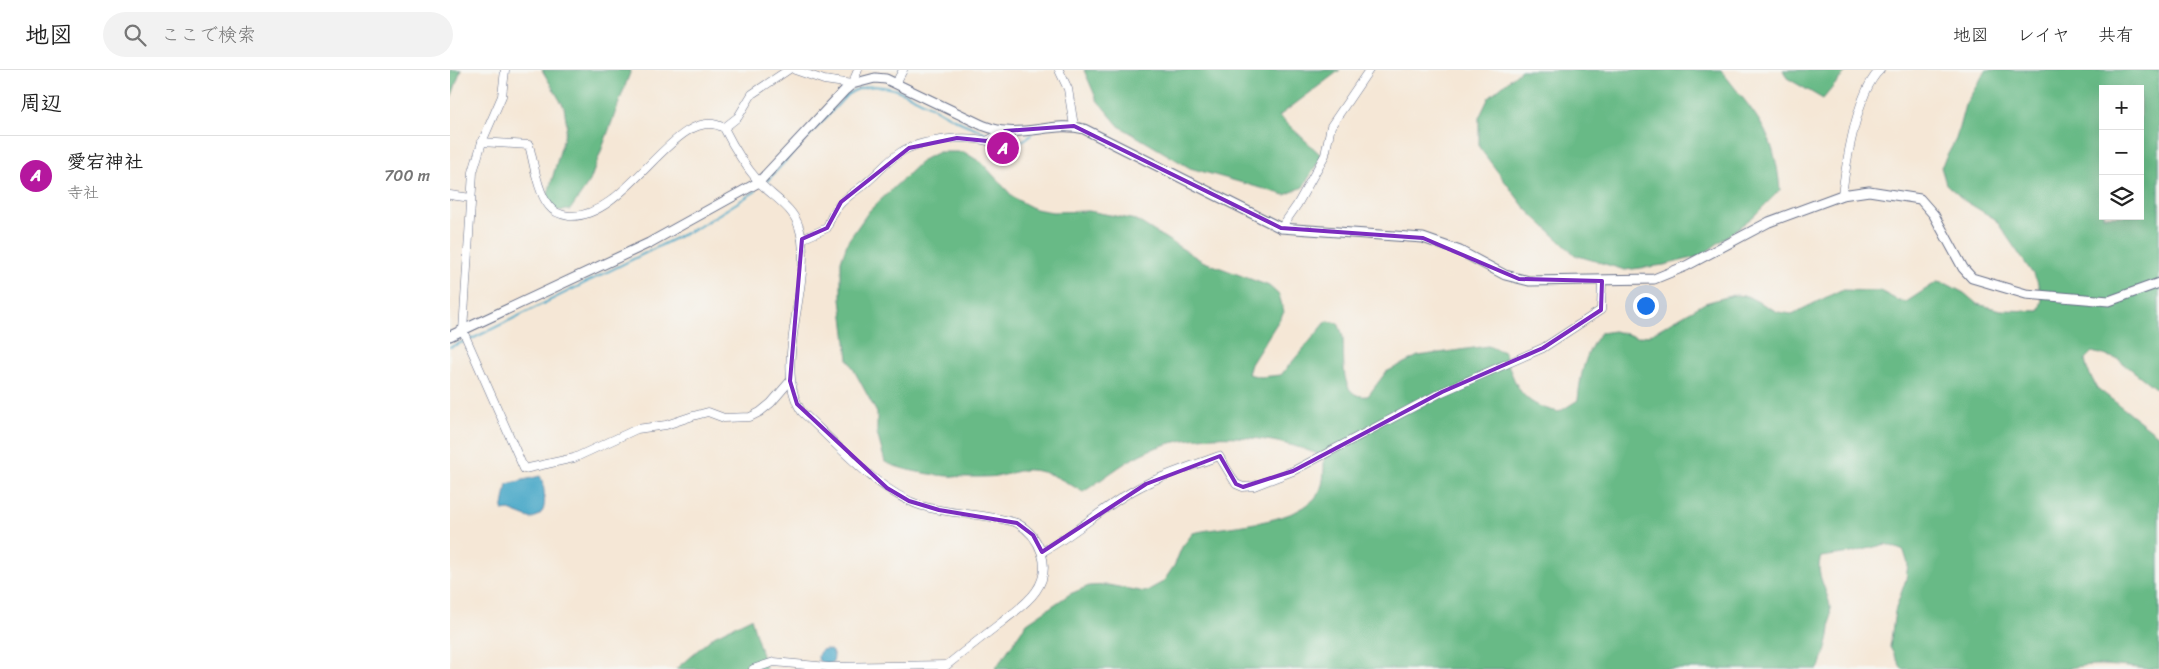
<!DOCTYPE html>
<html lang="ja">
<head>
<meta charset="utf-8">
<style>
	body { margin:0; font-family:Sriracha,"Klee One",sans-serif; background:#f2f2f2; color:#222 }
	.controls { position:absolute; right:15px; top:15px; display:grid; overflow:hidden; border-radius:0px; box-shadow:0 5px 20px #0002 }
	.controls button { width:45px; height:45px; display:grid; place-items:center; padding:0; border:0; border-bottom:1px solid #e0e0e0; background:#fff; color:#222; font:25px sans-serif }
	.you { position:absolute; left:1195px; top:235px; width:18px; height:18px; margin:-12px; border:4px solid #fff; border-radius:50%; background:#1a73e8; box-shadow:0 0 0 8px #1a73e833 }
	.badge { display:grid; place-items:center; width:32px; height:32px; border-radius:50%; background:#b5179e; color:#fff; font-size:16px; font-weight:700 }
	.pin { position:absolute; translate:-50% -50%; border:2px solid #fff; box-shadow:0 1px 5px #0006 }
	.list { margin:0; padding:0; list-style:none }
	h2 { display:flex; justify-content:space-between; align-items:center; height:65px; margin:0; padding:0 20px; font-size:21px }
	h2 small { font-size:16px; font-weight:400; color:#767676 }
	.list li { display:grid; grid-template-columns:32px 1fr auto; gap:15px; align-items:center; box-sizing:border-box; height:80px; padding:0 20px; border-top:1px solid #e0e0e0 }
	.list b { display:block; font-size:19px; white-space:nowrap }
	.list p { margin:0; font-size:16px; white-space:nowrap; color:#767676 }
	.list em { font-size:16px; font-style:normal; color:#767676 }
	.icon { flex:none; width:28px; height:28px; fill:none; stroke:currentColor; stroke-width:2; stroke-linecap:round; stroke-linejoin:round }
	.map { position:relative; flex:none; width:1709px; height:599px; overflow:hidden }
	header { display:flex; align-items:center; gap:30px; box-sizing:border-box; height:70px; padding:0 25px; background:#fff; border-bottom:1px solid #e0e0e0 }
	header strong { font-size:24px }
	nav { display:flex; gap:28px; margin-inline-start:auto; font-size:18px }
	.search { width:350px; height:45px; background:#f2f2f2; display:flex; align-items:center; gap:12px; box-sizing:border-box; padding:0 18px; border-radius:28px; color:#767676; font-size:19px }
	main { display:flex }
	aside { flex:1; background:#fff }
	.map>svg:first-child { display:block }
</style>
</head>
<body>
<header>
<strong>地図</strong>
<div class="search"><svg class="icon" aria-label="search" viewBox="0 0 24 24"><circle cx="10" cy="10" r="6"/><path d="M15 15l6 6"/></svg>ここで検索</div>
<nav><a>地図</a><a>レイヤ</a><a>共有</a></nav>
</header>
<main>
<aside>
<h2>周辺<small></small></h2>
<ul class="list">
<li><span class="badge">A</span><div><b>愛宕神社</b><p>寺社</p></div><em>700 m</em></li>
</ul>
</aside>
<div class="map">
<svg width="1709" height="599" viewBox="0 0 1709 599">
	<rect width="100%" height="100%" fill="#f6f6f2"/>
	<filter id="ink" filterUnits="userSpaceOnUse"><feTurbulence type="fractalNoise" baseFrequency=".02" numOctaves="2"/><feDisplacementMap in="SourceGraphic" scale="10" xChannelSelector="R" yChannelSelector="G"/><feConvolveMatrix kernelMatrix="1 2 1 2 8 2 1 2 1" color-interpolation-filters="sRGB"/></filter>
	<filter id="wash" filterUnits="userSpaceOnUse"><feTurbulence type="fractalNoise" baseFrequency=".0096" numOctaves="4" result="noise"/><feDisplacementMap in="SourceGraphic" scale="20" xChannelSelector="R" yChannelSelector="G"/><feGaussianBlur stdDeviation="1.12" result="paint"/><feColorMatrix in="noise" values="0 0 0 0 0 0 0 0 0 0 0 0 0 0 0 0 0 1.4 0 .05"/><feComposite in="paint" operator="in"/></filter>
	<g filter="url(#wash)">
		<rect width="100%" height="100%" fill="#f5e7d6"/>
		<g fill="#68ba86" stroke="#427472" fill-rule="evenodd">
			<path d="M0,0h11l-11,31z"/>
			<path d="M92,0h89l-41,111 -20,29 -21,1 -3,-10 21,-75 -3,-19z"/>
			<path d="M634,0h256l-61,46 43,40 -19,31 -18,8 -95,-27 -71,-42 -22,-26z"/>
			<path d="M1071,0h200c34,45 54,60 59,120l-26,26 -53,40 -37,9 -39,5 -50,-15 -50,-47 -46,-61v-29l10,-21z"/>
			<path d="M1333,0h64l-24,29 -36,-21z"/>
			<path d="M1536,0h173v321l-41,-32 -26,-7 -7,7 2,10 10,19 62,48v233c-31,0 -62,-9 -92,0h-165l-12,-22 5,-36 11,-32 2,-15 -4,-13 -18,-7 -35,9 -30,4c-7,17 7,33 9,50 2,21 -2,43 -12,62h-823l32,-46 43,-29 19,-8 19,-1 37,7 18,-10 11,-16 8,-19 11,-14c33,-8 98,-8 122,-35 10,-11 9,-27 9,-41 -51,-24 -132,-29 -183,-3 -20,10 -39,26 -58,38 -17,-10 -33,-21 -53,-22 -10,-1 -20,4 -30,6 -32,3 -86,0 -115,-14l-8,-29v-20l-29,-54 -7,-60v-38l7,-20 21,-30 55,-52 15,-7h25l18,11 32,35 21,11 18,3 36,-1 47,9 66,41 67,25 10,9 5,17 -33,52 -3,10 13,3 20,-2 46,-54 11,2c2,5 5,11 5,16 2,20 -5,61 25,57l18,-24 32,-16 70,-10 16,6c12,34 15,52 55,60l19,-12c2,-23 7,-48 22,-67l14,-2 24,6 11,-2 56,-32 29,-8 13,1 31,16 14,2 49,-24 39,1 19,10 7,1 31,-20 10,2 17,9 13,11 24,6 38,1 3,-11 -5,-20 -42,-61 -30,-18 -19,-17 -5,-17 15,-28 9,-34zM1653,19h37v127h-37z"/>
			<path d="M301,548l15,51h-90l38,-33z"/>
		</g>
		<g fill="#49a8c8" stroke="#326c93">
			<path d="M90,406c4,5 7,30 2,36 -2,3 -7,5 -10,7l-23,-9 -7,1 5,-27z"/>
			<circle cx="376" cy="587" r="8"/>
		</g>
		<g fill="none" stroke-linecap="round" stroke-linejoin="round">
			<g stroke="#49a8c8" stroke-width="2">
				<path d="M597,54l18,-5"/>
				<path d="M544,69c13,8 26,5 37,-4"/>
				<path d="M317,111l80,-86c34,-25 77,9 109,25 11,6 25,9 35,16"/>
				<path d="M20,270l230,-114 56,-35"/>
				<path d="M0,277l16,-6"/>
			</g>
		</g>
	</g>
	<g filter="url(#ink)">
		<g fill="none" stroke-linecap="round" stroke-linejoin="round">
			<defs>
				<g id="minor">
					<path d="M55,0l-3,26 -20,46 -9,30 -10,159 61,138 50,-11 63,-29 29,-4 27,-9 15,-4 16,6 26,-1 10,-5 11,-9 19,-22"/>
					<path d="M345,0l29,10 28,4 6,-14"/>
					<path d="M609,0l9,19 6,37"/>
					<path d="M446,13l7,-13"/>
					<path d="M274,58l14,-11 14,-23 36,-24"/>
					<path d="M32,72l47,3c5,18 8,46 20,61 5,7 13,9 20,10 59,4 108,-116 155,-88 9,18 21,38 35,54 14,15 34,25 40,45 17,52 -29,138 3,185 35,32 75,79 120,94 31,9 64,7 95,17 23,13 36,44 19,68 -9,13 -22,21 -34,31 -20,15 -40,31 -60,47"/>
					<path d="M0,125l21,3"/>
					<path d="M1392,125c4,-31 15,-104 38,-125"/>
					<path d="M831,158l16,-23 28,-50 6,-29 38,-56"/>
					<path d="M352,169l25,-11c8,-25 20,-30 39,-45 12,-10 22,-23 35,-31 19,-12 64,-17 86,-11l18,-10"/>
					<path d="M592,482c37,-20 66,-50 104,-68 23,-11 49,-19 73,-28l17,28 7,3 11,-1 39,-15 149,-79 101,-44 58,-38 1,-29"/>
					<path d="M303,599l21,-7 54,5 119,-2"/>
				</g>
				<path id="tertiary" d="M0,266l199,-93 110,-61 86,-92 7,-6 23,-6 11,1 96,46c8,3 15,6 23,6 27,3 53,-9 79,-2l197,99 142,10 37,13 45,24 24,6 125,-2 32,-13 83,-44 73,-27 27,-4 51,8 14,16 29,53 9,10 54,16 83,7 50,-18"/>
			</defs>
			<use href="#minor" stroke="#676f88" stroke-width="9"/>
			<use href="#tertiary" stroke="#676f88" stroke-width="11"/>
			<use href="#minor" stroke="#fff" stroke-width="8"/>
			<use href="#tertiary" stroke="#fff" stroke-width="9"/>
		</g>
	</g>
	<path fill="none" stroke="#7b2cbf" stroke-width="4" stroke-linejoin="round" d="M624,56l207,102 142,10 96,41 83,2 -1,29 -58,38 -101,44 -149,79 -50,16 -7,-3 -16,-28 -74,28 -104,68 -9,-17 -16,-12 -78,-13 -30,-9 -22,-13 -90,-84 -7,-23 12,-142 25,-11 14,-26 68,-54 48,-10 30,3 18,-10z"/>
</svg>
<div class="controls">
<button>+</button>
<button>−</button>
<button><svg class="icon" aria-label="layers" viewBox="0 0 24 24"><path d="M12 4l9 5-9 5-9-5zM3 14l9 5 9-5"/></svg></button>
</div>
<div class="you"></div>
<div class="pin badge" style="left:553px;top:78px">A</div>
</div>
</main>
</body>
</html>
